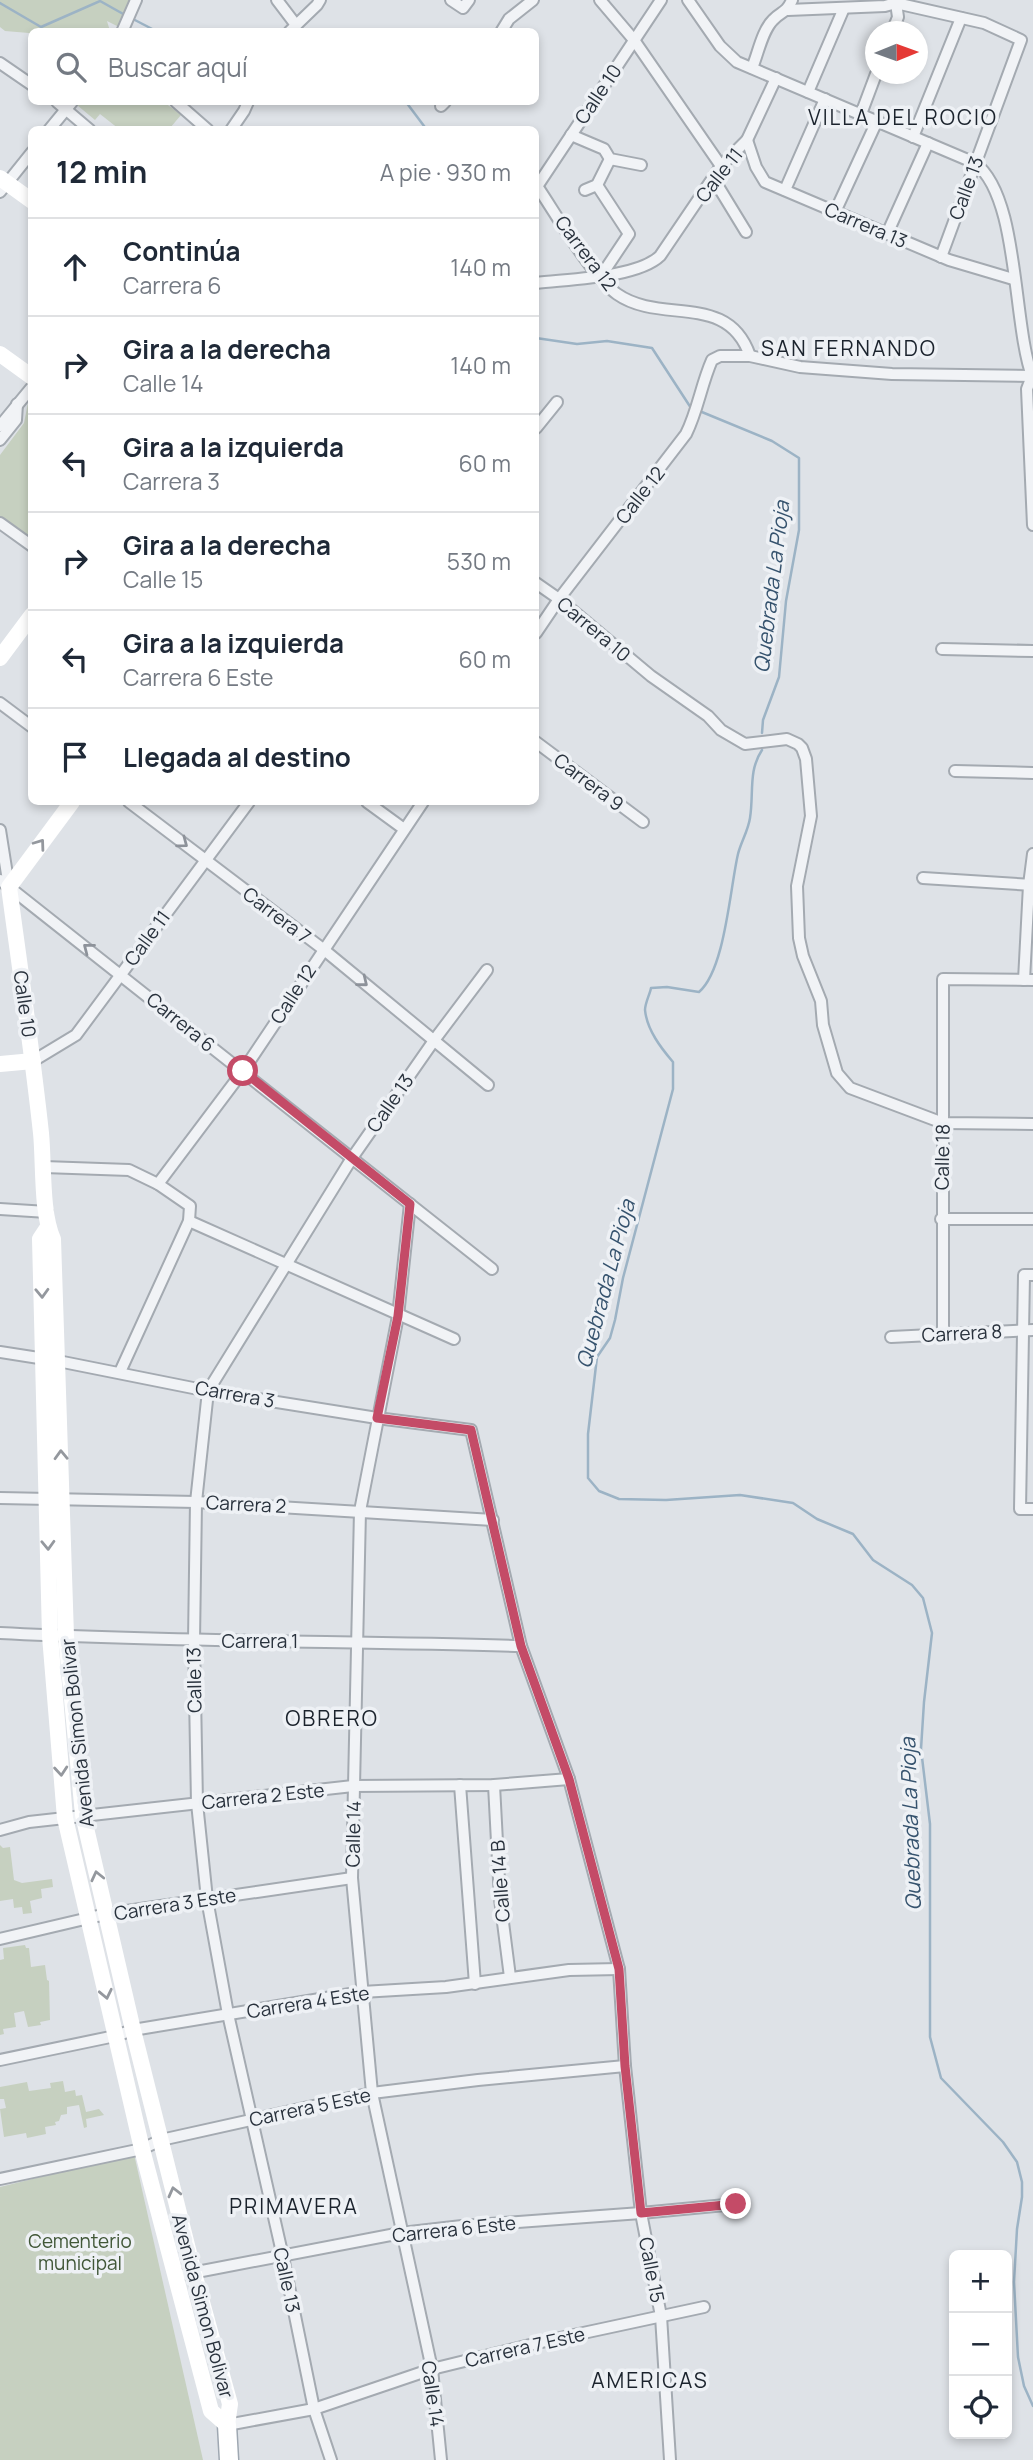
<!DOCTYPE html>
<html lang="es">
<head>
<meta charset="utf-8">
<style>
	body { margin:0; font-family:Manrope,sans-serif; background:#f6f6f7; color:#1f2937 }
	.controls { position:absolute; right:21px; bottom:21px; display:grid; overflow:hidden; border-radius:10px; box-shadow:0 4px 10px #0003 }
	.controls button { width:63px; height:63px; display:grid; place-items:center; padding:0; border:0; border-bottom:2px solid #e0e1e3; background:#fff; color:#1f2937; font:35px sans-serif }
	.compass { position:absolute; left:865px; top:21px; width:63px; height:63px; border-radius:50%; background:#fff; box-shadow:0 4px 10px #0003; rotate:89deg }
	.stop { position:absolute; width:21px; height:21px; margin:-16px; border:5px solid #c44b67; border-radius:50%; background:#fff }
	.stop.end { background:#c44b67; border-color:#fff; box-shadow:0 2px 7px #0008 }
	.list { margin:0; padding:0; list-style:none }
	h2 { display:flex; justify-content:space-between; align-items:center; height:91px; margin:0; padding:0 28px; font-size:30px }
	h2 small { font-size:23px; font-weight:400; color:#747a83 }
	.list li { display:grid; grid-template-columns:46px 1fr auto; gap:21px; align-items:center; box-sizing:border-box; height:98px; padding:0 28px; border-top:2px solid #e0e1e3 }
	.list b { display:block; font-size:26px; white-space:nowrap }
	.list p { margin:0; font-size:23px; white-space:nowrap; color:#747a83 }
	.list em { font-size:23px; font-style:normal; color:#747a83 }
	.icon { flex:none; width:38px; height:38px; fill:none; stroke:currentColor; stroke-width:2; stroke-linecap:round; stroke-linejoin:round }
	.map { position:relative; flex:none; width:1033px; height:2460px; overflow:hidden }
	.search { position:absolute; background:#fff; box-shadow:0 4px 10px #0003; left:28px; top:28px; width:511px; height:77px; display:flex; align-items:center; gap:18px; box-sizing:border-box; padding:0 24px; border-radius:10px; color:#747a83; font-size:26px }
	.panel { position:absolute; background:#fff; box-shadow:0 4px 10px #0003; left:28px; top:126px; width:511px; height:679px; border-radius:10px }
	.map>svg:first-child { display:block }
</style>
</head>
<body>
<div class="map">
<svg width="1033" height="2460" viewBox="0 0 1033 2460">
	<rect width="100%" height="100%" fill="#dee2e7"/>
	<g fill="#c6d0c0">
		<path d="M0,0h132l-13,27 -12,-6 3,10 -18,-2 -7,3h-53l-1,9 -2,-8 -24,-2 -5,-4z"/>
		<path d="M80,102h84l17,13 -11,13 1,1h-52l-19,-15 -5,6 -18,-15z"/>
		<path d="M31,398v141l-31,-22v-62l24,-32 4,-20z"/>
		<path d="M0,1845l3,3 7,-1 4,33 8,3 30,-4 1,8 -12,2 1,9 -12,3 2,12 -9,1 -1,-7 -8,1 -1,-9 -13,2z"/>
		<path d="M25,1945l1,3h3l2,19 14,-2 2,15 2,1 1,39 -10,2 1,3 -13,2 -4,-16 -10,2 2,14 -13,2 1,5 -4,1v-75l4,-1 -1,-11z"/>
		<path d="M63,2081l2,11 10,-2 1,6 6,-1 4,17 13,-3 5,6 -18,4 1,8 -3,1 -5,-23 -12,2v7l-6,1 -2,6 -4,1 1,3 -11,2 1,7 -19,4 -1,-5 -22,4 -4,-28 6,-1 -2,-9h-4v-12l27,-5 2,9 22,-3 -1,-5z"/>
		<path d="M134,2154l69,306h-203v-273z"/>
	</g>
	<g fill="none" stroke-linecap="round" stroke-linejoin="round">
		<g stroke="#9cb3c5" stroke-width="2.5">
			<path d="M0,3l41,24 59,-26 25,14"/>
			<path d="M131,18l27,14"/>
			<path d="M294,102h6"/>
			<path d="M406,102l21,28"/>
			<path d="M536,338l41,6 30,-3 45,7 39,60"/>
			<path d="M697,410l75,31 27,17v72l-13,71 -7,76 -16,43 -1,13"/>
			<path d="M762,750c-14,21 -8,43 -12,68 -2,13 -9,24 -12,36 -8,34 -13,116 -39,138l-32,-5 -16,1c-1,6 -6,15 -6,22 2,20 16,38 28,52v27l-50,189 -8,42 -5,18 -13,19 -9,77v44l11,13 20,8 47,1 74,-5 53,8 24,16 36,15 20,26 39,25 11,13 9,35 -8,69 -3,47 9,75v213l11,41 62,64 14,20 5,20v15l-5,32 -3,53 4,75 6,29 9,20"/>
		</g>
		<defs>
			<g id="street">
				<path d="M277,0l19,25"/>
				<path d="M451,0l12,8 6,-8"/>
				<path d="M600,0l34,40 87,126"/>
				<path d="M688,0l32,46 17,16 238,101c45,34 37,161 58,216"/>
				<path d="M788,10l97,-4 11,-3 88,20 37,17 -80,217"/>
				<path d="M122,32l14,-32"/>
				<path d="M289,32l28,-27 3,-5"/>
				<path d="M501,32l8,-13 24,-19"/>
				<path d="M892,32l6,-15 -2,-14"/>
				<path d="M0,63l32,22"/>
				<path d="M752,68c6,-14 10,-37 21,-48 8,-9 13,-6 19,-20"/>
				<path d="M808,92l36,-84"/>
				<path d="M57,102l33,28"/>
				<path d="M176,102l32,28"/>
				<path d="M441,106l4,-4"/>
				<path d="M861,114l15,-40"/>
				<path d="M49,130l23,-28"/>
				<path d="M231,130l13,-19 4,-9"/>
				<path d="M571,135l33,14 6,10 31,6"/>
				<path d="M913,137l48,-119"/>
				<path d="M747,140l9,27 9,15 184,78 64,19"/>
				<path d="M713,178l33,54"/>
				<path d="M597,185l32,49 -24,36 1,5"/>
				<path d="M537,186c19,28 55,91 80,108 44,31 111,-3 133,62"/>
				<path d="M536,188l125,-188"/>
				<path d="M585,190l12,-5 13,-26"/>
				<path d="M785,190l40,-91"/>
				<path d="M0,192l32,-40"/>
				<path d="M835,212l42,-91"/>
				<path d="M887,234l41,-91"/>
				<path d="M536,283c32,-4 101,-5 124,-27l61,-90 26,-26 29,-62"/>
				<path d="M1032,376l-5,13 6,136"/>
				<path d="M0,426l32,-39"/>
				<path d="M536,428l21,-26"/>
				<path d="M0,440l16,-20 1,-16"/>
				<path d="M0,523l32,23"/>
				<path d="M536,583l23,16 92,77 57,40 13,14 24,14 42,-5 11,5 4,4 4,11 5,57 -14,70 2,52 4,18 18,45 2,24 14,48 13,15 93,35 90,1"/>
				<path d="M536,633l23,-34 127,-165c12,-24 15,-49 26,-74l8,-4h30l50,11 92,7 141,2"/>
				<path d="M942,649l91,2"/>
				<path d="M0,703l32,24"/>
				<path d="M536,742l107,80"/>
				<path d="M955,771l78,2"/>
				<path d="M129,802l194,147 165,136"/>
				<path d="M367,802l37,27"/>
				<path d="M0,830l9,57"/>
				<path d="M923,878l110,7"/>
				<path d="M0,880l492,389"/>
				<path d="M1024,980l5,-95 4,-31"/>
				<path d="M33,1061l43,-26 173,-233"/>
				<path d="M44,1167l85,3 29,14 32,22 -1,15 -69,151"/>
				<path d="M158,1184l85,-113 180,-269"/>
				<path d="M410,1204l-12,112 -38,195 -8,367 20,215 60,276 9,91"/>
				<path d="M0,1209l47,3"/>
				<path d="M941,1219h92"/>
				<path d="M189,1221l265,118"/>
				<path d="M1033,1275h-9l-4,234h13"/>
				<path d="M943,1334v-355l90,1"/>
				<path d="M891,1337l142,-7"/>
				<path d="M0,1352l58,9 150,30 169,27 94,12 50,216 48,133 50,190 6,97 16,147 20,103 9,144"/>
				<path d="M0,1498l196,4 297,18"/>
				<path d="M0,1633c174,9 347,8 521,13"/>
				<path d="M460,1785l15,199"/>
				<path d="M494,1785l6,114 10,78"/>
				<path d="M0,1830l29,-8 324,-36 141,-1 75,-6"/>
				<path d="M0,1939l106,-25 246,-36"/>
				<path d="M0,2060l115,-24 18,-6 229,-38 84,-5 123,-17 50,-1"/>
				<path d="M0,2179l142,-30 19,-9 211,-47 106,-13 147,-14"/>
				<path d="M176,2276l225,-43 61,-7 179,-13 95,-9"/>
				<path d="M227,2425l87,-16 118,-40 114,-28 158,-34"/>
				<path d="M331,2460l-17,-51 -31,-152 -55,-243 -21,-115 -10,-96 -3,-162 2,-139 12,-111 144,-233 83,-119 52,-69"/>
			</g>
			<path id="primary" d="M227,2425l2,35"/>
		</defs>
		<use href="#street" stroke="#a4aab1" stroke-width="14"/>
		<use href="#primary" stroke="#9fa8b2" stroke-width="21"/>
		<use href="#street" stroke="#f1f3f6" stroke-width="10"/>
		<g stroke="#fff" stroke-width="16">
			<path d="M0,178l32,23"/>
			<path d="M0,354l32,23"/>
			<path d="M0,658l32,-43"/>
			<path d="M72,802l-63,85c11,82 23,163 32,246 3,30 0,80 12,106l13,397 17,179 50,215 61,243 36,131 -3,21"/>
			<path d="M0,1064l33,-3"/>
			<path d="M48,1227l-8,12 10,397 15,182 77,331 69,262 16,14"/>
		</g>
		<use href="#primary" stroke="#fff" stroke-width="18"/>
	</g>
	<defs><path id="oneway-chevron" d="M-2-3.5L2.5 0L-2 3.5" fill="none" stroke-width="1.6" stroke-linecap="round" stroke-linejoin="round" transform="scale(1.75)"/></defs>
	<g stroke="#8d929a">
		<use href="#oneway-chevron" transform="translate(183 843) rotate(37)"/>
		<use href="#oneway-chevron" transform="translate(88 948) rotate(-142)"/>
		<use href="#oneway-chevron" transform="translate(363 982) rotate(39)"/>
	</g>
	<g stroke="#94989e">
		<use href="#oneway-chevron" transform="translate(40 844) rotate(-54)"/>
		<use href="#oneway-chevron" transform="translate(42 1293) rotate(88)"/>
		<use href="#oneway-chevron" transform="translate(61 1455) rotate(-92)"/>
		<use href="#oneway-chevron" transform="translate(48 1545) rotate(88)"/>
		<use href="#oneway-chevron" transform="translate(61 1771) rotate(85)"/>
		<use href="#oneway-chevron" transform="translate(97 1876) rotate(-103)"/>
		<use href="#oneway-chevron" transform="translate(106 1994) rotate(78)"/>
		<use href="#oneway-chevron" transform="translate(174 2192) rotate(-104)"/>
	</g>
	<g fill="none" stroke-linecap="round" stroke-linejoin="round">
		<path stroke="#c44b67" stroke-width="9" d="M243,1071l167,133 -12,112 -21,102 94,12 50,216 48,133 50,190 6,97 16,147 95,-9"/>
	</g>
	<g text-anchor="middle" stroke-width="7" stroke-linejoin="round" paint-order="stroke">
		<g font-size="19" fill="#29323d" stroke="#eef1f5">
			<text transform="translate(598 94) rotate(-56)" y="7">Calle 10</text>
			<text transform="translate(719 175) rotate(-52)" y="7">Calle 11</text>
			<text transform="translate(966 188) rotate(-70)" y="7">Calle 13</text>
			<text transform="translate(866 225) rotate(23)" y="7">Carrera 13</text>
			<text transform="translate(586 253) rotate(53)" y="7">Carrera 12</text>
			<text transform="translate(640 495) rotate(-52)" y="7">Calle 12</text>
			<text transform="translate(594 629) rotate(40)" y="7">Carrera 10</text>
			<text transform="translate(589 782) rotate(37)" y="7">Carrera 9</text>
			<text transform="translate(277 915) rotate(37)" y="7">Carrera 7</text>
			<text transform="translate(147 938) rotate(-54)" y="7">Calle 11</text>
			<text transform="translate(293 994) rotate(-57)" y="7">Calle 12</text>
			<text transform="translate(25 1004) rotate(82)" y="7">Calle 10</text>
			<text transform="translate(181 1022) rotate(39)" y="7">Carrera 6</text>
			<text transform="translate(390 1103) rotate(-55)" y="7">Calle 13</text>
			<text transform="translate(942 1157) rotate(-89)" y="7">Calle 18</text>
			<text transform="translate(962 1333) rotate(-3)" y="7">Carrera 8</text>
			<text transform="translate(235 1394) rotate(10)" y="7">Carrera 3</text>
			<text transform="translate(246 1504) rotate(3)" y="7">Carrera 2</text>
			<text x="260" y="1648">Carrera 1</text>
			<text transform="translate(194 1680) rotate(-91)" y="7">Calle 13</text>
			<text transform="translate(77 1733) rotate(-96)" y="7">Avenida Simon Bolivar</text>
			<text transform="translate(263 1796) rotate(-6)" y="7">Carrera 2 Este</text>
			<text transform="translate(353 1834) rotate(-89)" y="7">Calle 14</text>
			<text transform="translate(500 1881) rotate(-94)" y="7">Calle 14 B</text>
			<text transform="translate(175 1904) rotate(-9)" y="7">Carrera 3 Este</text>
			<text transform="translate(308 2002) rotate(-9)" y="7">Carrera 4 Este</text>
			<text transform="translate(310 2107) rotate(-12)" y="7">Carrera 5 Este</text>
			<text transform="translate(454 2229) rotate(-6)" y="7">Carrera 6 Este</text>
			<text transform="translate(652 2270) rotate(79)" y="7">Calle 15</text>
			<text transform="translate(287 2280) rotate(78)" y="7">Calle 13</text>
			<text transform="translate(203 2306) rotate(75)" y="7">Avenida Simon Bolivar</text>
			<text transform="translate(525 2347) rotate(-13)" y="7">Carrera 7 Este</text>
			<text transform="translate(433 2394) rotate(82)" y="7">Calle 14</text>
		</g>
		<g font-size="19" fill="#405737" stroke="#eef1f5">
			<text x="80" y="2248">Cementerio<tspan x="80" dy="22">municipal</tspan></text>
		</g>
		<g font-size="21" letter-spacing="2" fill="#1b232d" stroke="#eef1f5">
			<text x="903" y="125">VILLA DEL ROCIO</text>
			<text x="849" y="356">SAN FERNANDO</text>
			<text x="332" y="1726">OBRERO</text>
			<text x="294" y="2214">PRIMAVERA</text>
			<text x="650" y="2388">AMERICAS</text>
		</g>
		<g font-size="21" font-style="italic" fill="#36536e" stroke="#eef1f5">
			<text transform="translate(772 587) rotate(-83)" y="7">Quebrada La Pioja</text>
			<text transform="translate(606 1284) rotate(-75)" y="7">Quebrada La Pioja</text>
			<text transform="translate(911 1824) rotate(-92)" y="7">Quebrada La Pioja</text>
		</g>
	</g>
</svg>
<div class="controls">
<button>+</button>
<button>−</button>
<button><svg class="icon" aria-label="locate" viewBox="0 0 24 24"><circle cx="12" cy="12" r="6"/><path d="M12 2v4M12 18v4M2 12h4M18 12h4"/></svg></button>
</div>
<svg class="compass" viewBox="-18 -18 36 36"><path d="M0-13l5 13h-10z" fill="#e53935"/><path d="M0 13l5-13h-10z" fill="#747a83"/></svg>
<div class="stop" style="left:243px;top:1071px"></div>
<div class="stop end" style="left:736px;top:2204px"></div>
<div class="search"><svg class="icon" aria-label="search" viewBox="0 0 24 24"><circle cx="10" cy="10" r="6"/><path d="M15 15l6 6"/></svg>Buscar aquí</div>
<section class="panel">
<h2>12 min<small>A pie · 930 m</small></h2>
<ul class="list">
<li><svg class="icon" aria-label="ahead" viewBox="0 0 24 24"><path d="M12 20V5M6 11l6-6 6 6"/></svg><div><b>Continúa</b><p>Carrera 6</p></div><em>140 m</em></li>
<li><svg class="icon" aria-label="right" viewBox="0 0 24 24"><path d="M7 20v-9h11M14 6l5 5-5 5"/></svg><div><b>Gira a la derecha</b><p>Calle 14</p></div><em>140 m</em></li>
<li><svg class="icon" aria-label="left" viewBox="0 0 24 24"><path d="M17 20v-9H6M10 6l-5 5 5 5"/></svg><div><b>Gira a la izquierda</b><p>Carrera 3</p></div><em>60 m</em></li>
<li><svg class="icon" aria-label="right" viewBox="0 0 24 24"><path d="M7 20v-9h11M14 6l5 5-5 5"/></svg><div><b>Gira a la derecha</b><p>Calle 15</p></div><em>530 m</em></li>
<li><svg class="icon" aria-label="left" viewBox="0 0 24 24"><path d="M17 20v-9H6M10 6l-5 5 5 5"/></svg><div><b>Gira a la izquierda</b><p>Carrera 6 Este</p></div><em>60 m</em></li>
<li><svg class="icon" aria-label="arrive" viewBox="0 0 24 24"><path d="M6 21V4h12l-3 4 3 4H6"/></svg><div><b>Llegada al destino</b></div></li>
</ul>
</section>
</div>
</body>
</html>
